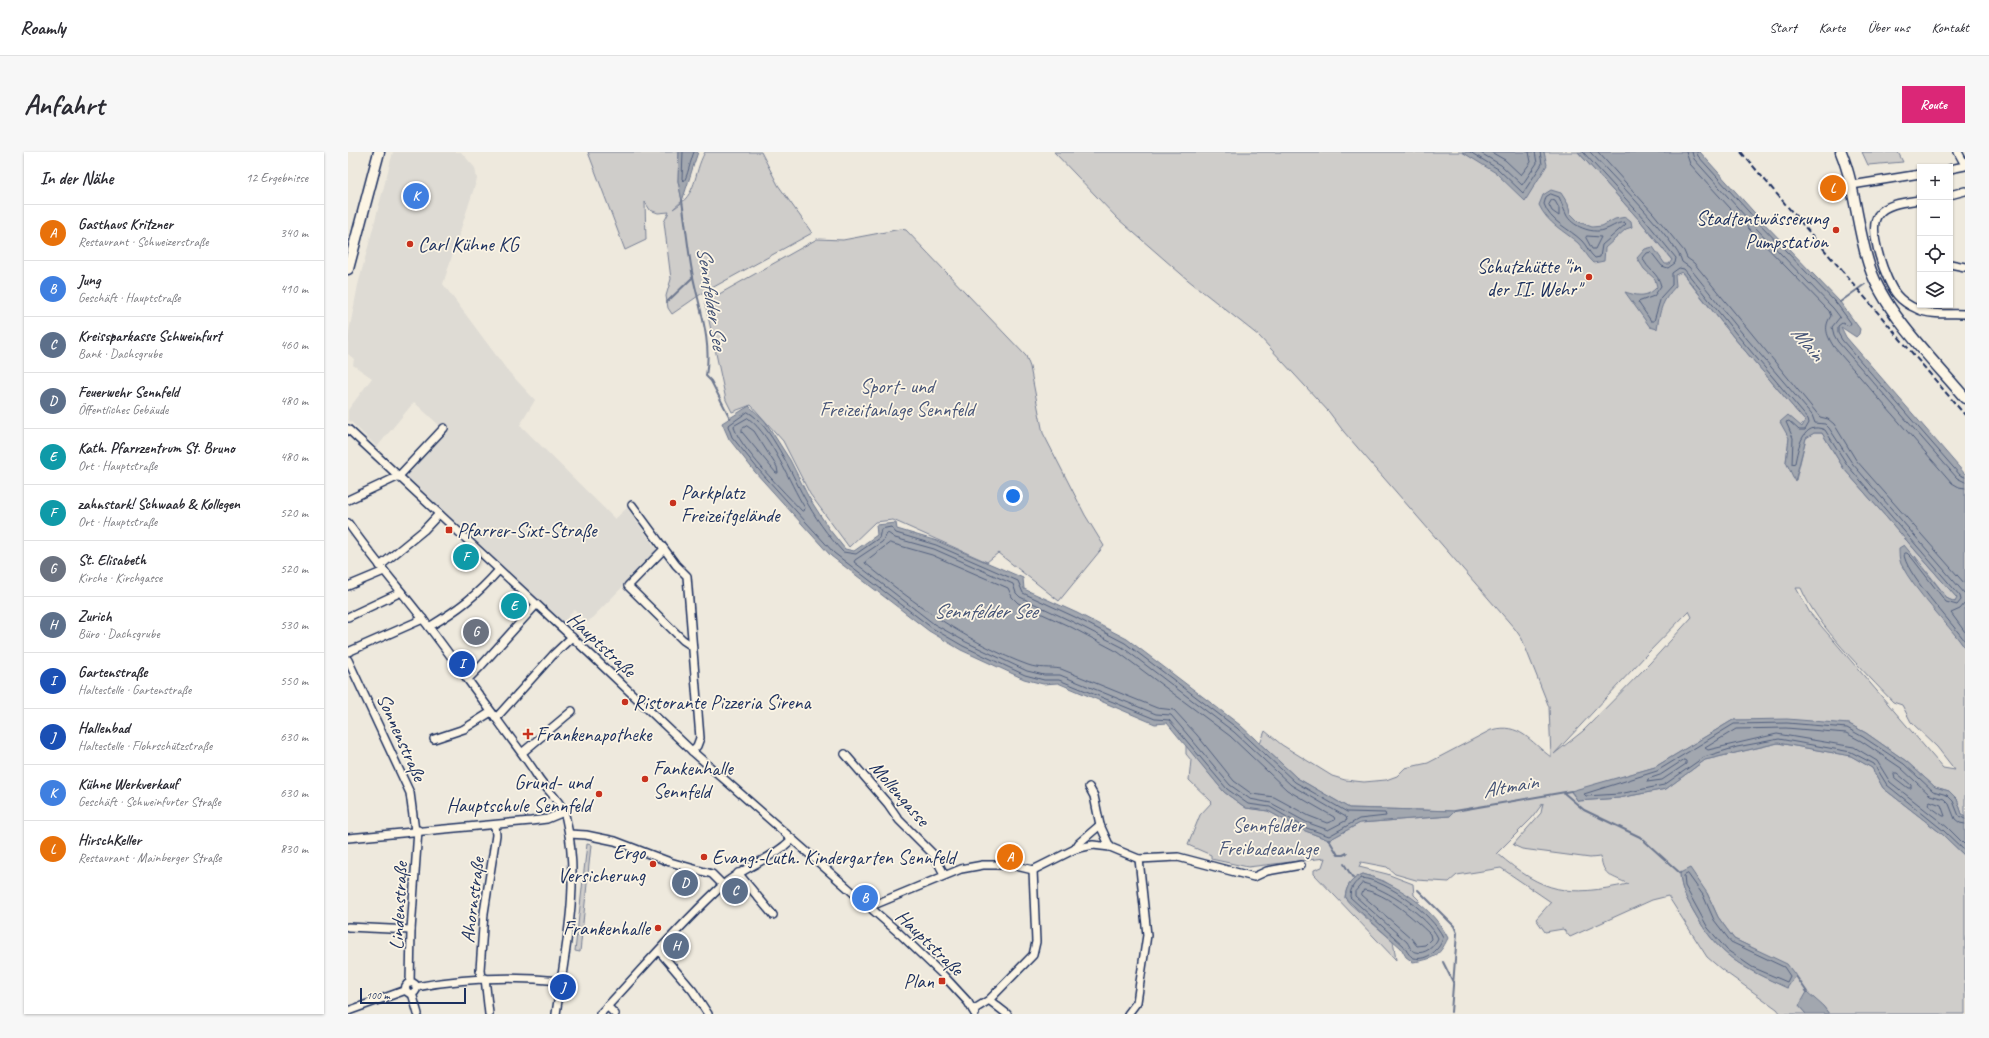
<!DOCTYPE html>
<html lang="de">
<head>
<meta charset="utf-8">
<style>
	body { margin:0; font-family:Caveat,sans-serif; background:#f7f7f7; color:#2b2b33 }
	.controls { position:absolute; right:12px; top:12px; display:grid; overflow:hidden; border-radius:0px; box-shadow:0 1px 3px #0004 }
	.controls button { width:36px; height:36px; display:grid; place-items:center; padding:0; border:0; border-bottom:1px solid #e1e1e2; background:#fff; color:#2b2b33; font:20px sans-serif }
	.scale { position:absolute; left:12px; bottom:10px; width:106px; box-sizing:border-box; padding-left:4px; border:2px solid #1b2f5e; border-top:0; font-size:11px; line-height:14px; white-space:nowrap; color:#1b2f5e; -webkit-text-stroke:3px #fcf5e5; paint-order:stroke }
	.you { position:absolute; left:665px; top:344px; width:14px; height:14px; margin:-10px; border:3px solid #fff; border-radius:50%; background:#1a73e8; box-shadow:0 0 0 6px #1a73e833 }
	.badge { display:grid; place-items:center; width:26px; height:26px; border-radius:50%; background:#db2777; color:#fff; font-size:13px; font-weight:700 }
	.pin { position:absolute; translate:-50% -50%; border:2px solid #fff; box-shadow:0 1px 4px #0006 }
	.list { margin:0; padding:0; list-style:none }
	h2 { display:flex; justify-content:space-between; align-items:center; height:52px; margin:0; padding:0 16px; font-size:17px }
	h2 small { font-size:13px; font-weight:400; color:#7c7c81 }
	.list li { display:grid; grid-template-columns:26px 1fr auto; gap:12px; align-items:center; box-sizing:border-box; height:56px; padding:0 16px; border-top:1px solid #e1e1e2 }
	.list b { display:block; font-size:15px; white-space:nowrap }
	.list p { margin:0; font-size:13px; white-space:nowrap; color:#7c7c81 }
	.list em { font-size:13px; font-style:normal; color:#7c7c81 }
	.icon { flex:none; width:22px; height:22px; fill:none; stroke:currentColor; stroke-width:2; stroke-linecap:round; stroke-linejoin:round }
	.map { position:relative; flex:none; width:1617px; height:862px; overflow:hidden; border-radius:0px }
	header { display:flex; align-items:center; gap:24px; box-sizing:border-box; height:56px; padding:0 20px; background:#fff; border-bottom:1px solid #e1e1e2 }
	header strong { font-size:19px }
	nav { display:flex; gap:22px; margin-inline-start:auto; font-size:14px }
	.intro { display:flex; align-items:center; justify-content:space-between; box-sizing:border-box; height:96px; padding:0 24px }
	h1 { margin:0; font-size:28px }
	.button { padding:10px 18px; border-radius:0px; background:#db2777; color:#fff; font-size:14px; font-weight:700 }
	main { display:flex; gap:24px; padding:0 24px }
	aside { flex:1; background:#fff; border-radius:0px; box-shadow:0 1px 3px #0004 }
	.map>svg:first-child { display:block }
</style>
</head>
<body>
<header>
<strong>Roamly</strong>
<nav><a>Start</a><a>Karte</a><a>Über uns</a><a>Kontakt</a></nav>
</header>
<div class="intro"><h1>Anfahrt</h1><a class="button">Route</a></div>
<main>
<aside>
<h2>In der Nähe<small>12 Ergebnisse</small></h2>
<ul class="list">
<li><span class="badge" style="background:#e8710a">A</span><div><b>Gasthaus Kritzner</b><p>Restaurant · Schweizerstraße</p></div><em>340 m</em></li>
<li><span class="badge" style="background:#3f7fe0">B</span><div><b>Jung</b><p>Geschäft · Hauptstraße</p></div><em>410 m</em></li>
<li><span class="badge" style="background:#5c6f8a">C</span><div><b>Kreissparkasse Schweinfurt</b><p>Bank · Dachsgrube</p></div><em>460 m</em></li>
<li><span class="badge" style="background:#5c6f8a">D</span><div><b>Feuerwehr Sennfeld</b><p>Öffentliches Gebäude</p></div><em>480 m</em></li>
<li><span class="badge" style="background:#0f9aa8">E</span><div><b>Kath. Pfarrzentrum St. Bruno</b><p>Ort · Hauptstraße</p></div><em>480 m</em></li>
<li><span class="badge" style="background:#0f9aa8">F</span><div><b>zahnstark! Schwaab &amp; Kollegen</b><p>Ort · Hauptstraße</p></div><em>520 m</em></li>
<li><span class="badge" style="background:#6b7280">G</span><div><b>St. Elisabeth</b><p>Kirche · Kirchgasse</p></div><em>520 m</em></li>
<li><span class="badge" style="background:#5c6f8a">H</span><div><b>Zurich</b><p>Büro · Dachsgrube</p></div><em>530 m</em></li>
<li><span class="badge" style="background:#1a4fb4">I</span><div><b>Gartenstraße</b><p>Haltestelle · Gartenstraße</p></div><em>550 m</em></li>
<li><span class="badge" style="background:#1a4fb4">J</span><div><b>Hallenbad</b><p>Haltestelle · Flohrschützstraße</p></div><em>630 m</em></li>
<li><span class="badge" style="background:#3f7fe0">K</span><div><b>Kühne Werkverkauf</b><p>Geschäft · Schweinfurter Straße</p></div><em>630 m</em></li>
<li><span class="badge" style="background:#e8710a">L</span><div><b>HirschKeller</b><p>Restaurant · Mainberger Straße</p></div><em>830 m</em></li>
</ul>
</aside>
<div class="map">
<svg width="1617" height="862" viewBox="0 0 1617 862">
	<rect width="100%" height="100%" fill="#eee9dd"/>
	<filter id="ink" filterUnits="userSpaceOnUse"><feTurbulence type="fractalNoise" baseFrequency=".025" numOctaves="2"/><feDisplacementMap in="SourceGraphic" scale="8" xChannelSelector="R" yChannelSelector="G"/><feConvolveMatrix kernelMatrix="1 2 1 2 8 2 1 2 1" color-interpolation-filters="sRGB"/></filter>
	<g filter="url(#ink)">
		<path fill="#dedbd4" d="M45,0h68l14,16 2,11 -34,105 64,86 28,30 -15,25 95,94 12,-11 31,43 -70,71 -14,-12 -11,13 -163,-153 40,-44 -26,-24 -37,45 -29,-28v-9l24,-32 -19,-13 1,-6 -6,-5v-17l10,-52z"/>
		<g fill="#cfcdca" stroke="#757e94" fill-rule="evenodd">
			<path d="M240,0h91l-1,29 4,20 -9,8c26,-16 19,-33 32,-57h56l17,33 34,48 -111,61 -29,20 -4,-6 -2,-12 5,-17 -7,-57 5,-10 -11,1 -8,-3 -5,-8 1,38 -21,10z"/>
			<path d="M706,0h524l64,71 93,116 70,82 -16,17 -3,24 10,18 10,-42 8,-5h8l22,36 113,129 -1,4 -8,-3 -33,-43 35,70 15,22v168l-3,-2 -5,-15 -8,-8 -14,-4 -29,-26 -40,-28 -17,-9 -116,-4 -78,47 -84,25 7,9 41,-3 47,-9 39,-29 73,-17 73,13 21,12 11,20 59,46 23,22v158h-136l-6,-8h-24l7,8h-25l-4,-5 -56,-40 -14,-12 -39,-61 -16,4 -82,37 -7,-8 -18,3 -9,-13 15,-17 -50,-34 -44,7 -8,7 -33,-2 -21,-6 -8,-7 -26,-5 -2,5 28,7 26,10 1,11 6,6 -4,1 -32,-21 -21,-7c-12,5 -17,12 -18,24l5,6 43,37 3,19 -82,-86v-4l8,-3 3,-9 -77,9 -37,-8v-4l-23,-10 12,-30 12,-13 -23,-22 2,-20 -5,-6v-9l38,47 22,16 22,3 35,19 26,10 31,-17 90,-7 4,-5 -105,-3 -52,-30 -37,-34 5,-13 17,14 50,31 13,4 19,2 22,-2 11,-4 8,-8 23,-5 63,-33c29,-8 39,12 60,27l-2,-50 -27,-68 -7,-10 -171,-197 -15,-20 -70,-76 -71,-56 -70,-61zM1448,436h5c16,38 63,83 92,114l9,3 9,17 26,25 18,23 -12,-2 -133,-155zM1341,459l3,6 -42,46 -67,68 -29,23 92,-99zM1195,651l-2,10 -28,32 9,4 68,9 11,-1c2,20 12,19 27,27 -60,13 -84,10 -131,-31l35,-35zM1332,721l27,20 11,24 16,22 23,11 31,38c-46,-21 -68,-30 -94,-76 -8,-14 -13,-22 -14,-39z"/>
			<path d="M1514,0h36l5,10 -35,3z"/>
			<path d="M553,77l5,1 120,126 4,11 13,66 42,82 19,31 -45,55 -61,-48 -11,9 -94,-42 -18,2 -26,25 -39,-53 -27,-53 -32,-36 -19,7 -6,-12 -21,-98 112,-63 26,1z"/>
			<path d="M239,692l4,1 -11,107 -5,-1z"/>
		</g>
		<g fill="#a2a7af" stroke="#6c778f">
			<path d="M331,0h19c-6,17 -10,32 -16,49l-4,-20z"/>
			<path d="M1114,0h82l3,13 -22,36 -29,-28z"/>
			<path d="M1230,0h122l61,68 79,82 20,27 -1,5 -3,3 -15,-10 5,10 119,137v174c-19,-27 -50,-56 -64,-84 -2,-5 -2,-11 -2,-16l5,-3 44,54 7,3 2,-4 -113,-129 -22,-36h-8l-8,5 -11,43 -9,-19 3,-24 -9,-16 8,-7 14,12 3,-6 -70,-82 -53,-67 -7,3 1,11c-14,15 -16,23 -19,43l-7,-2 -25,-35c13,4 22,6 32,-5l-2,-8 -11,-10 -7,-11 8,-9 8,-2 12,17h4l3,-4 -30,-37z"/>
			<path d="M1203,38l10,3 7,11 2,9 9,9 13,5 10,-1 13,-7 11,-2 5,4 1,6 -6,2 -21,19 -1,13 -10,2c-7,-6 -10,-14 -16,-20 -15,-13 -30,-19 -39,-38l4,-10z"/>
			<path d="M401,254l16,15 25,39 18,36 21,33 16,20 9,2 23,-16 -1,-10 20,-2 1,6 40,12 86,37 1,11 53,24 50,26 113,86 57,53 52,30 106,3 -5,5 -90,7 -31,17 -26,-10 -35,-19 -22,-3 -22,-16 -57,-69 -12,1 -97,-41 -15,1 -19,-5 -63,-29 -32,-19 -98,-75 -76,-84 -26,-33 -7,-16z"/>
			<path d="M1439,567l62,5 17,9 40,28 29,26 14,4 8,8 5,15 3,2v40l-23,-22 -59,-46 -11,-20 -21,-12 -73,-13 -73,17 -39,29 -47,9 -41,3 -7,-10 84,-24 78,-47z"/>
			<path d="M1342,716l17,25 11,24 16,22 53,25 9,12 -9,12c-45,-21 -67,-30 -93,-76 -8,-14 -13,-22 -14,-39z"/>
			<path d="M1015,722c32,9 70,33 85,64 -9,19 -15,21 -35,24l-7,-5 -5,-9 -56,-50c1,-12 6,-19 18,-24z"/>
			<path d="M1459,840l16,14 6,8h-23l-7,-8z"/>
		</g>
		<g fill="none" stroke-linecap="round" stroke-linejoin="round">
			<g stroke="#515f7e" stroke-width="1">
				<path d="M335,0l-1,27 2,2c3,-3 7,-22 10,-29"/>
				<path d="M1122,0l28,17 25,24 19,-29 -2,-12"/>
				<path d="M1131,0l22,13 21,20 15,-22 -2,-11"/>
				<path d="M1143,0l14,8 16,15 10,-13 -2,-10"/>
				<path d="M1235,0l62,68 31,38 -1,5 -7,5 -6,-2 -11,-14 -4,1 -4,5c4,12 15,14 18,28l-7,10 -16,6 13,19h3l7,-24 11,-12v-12l7,-5 5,1 54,67 70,83 1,4 -4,7h-6l-10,-9 -3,1 7,16 -1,26 3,-1c3,-15 8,-43 30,-33l23,36 112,130 1,4 -4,5 -11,-3 -34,-44 -5,-5h-3c-1,18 49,71 61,88"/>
				<path d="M1242,0c17,18 89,92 92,110l7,5 53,66 70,82 3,8 10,1 4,4 23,35 113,131"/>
				<path d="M1250,0l55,61 31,38 3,7 7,5 126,154 8,2 6,5 22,36 109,124"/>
				<path d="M1338,0l4,12 60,66 79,81 2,5c-8,11 -4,20 3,31l118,136 7,4 6,1"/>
				<path d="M1344,0l2,7 60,67 79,82 7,9 -8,10 2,8 4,7 119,136 8,4"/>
				<path d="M1349,0l1,4 60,66 79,82 14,19 -2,3 -7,-3 -4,3v7l4,7 118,135 5,2"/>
				<path d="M1203,42l8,3c3,6 4,11 7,17 5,12 26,20 38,16 7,-2 12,-7 20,-8l2,2 -24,21 -2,12 -5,1c-6,-5 -8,-12 -13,-17 -13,-13 -32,-19 -38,-37l2,-7z"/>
				<path d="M1204,48l3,1 4,7v8l-7,-5 -3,-6z"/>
				<path d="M1239,84l14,1 -6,12h-3l-6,-11z"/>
				<path d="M400,260c23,13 43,61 56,85 10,19 24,39 39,55l13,2 23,-16 2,-9 10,-2 5,6 40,12 82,36 5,12 52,24 50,26 112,85 58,54 52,30 38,1 1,3 -27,3 -30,17 -25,-9 -34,-20 -22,-3 -21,-15 -58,-69 -14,-1 -96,-39h-15l-19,-5 -62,-29 -31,-18 -98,-75 -76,-84 -26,-32 -4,-11z"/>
				<path d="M400,266c26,20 40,63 57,90l-1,3h-2c-14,-15 -67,-68 -68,-85z"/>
				<path d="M399,274l7,5 23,36 1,6h-2l-34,-41v-3z"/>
				<path d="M540,381l7,5 39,11 79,35 3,9 4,4 53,25 49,25 112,85 57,53 55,32 1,3 -19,10 -22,-8 -35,-19 -21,-4 -20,-14 -59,-70 -15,-1 -96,-39h-16l-17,-4 -61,-29 -32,-18 -80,-62 1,-2 27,-18z"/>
				<path d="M542,391l42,12 76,33 4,9 6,6 53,24 47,25 112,84 57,54 47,27 1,3 -8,3 -18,-7 -35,-19 -22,-3 -18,-13 -37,-46 -23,-25 -17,-2 -96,-39c-11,-2 -22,0 -33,-4 -58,-21 -115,-62 -163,-102l1,-2z"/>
				<path d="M1617,451l-5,6 -9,4 14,19"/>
				<path d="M1336,608l2,1v3l-24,16 -15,2 1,-3 12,-4z"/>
				<path d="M1546,621h3l14,12v3h-3l-13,-10z"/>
				<path d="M1582,649l11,4 4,11h-2l-15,-11z"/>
				<path d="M1617,667l-6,-3 -6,-15 -6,-6 -14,-4 -29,-27 -41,-27 -16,-9 -60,-5 -53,1 -77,47 -73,23 2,2 33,-2 45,-9 40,-28 33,-10 42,-8 72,13 23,12 13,21 57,46 21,20"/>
				<path d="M1617,672l-5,-1 -5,-4 -6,-15 -5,-5 -14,-4 -29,-27 -40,-27 -15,-8 -60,-5 -50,1 -31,19 3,2 69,-16 77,13 23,14 13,21 57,45 18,18"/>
				<path d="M1340,722l15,21 11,25 17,22 53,25 6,9 -3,6 -35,-15 -25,-17 -19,-22 -23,-42 -1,-10z"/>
				<path d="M1014,726c26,3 70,36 81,59 -2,12 -16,24 -29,21 -5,-2 -8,-8 -10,-12l-54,-49c0,-8 4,-15 12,-19z"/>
				<path d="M1015,731c23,6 65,33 75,55 -3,8 -13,17 -23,14 -4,-1 -6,-7 -8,-10l-52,-46v-4z"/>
				<path d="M1016,738c23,3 50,29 66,44l1,5 -6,6 -8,1 -6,-8 -49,-43z"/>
			</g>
			<g stroke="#6c778f" stroke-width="2">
				<path d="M334,49c4,25 6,50 11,76 7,33 19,65 13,99l5,5 19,37"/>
				<path d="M319,150l26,-25"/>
				<path d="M1492,150l25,-18"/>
				<path d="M1216,641l20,17 56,27 40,36"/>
				<path d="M1107,659l116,-20"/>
				<path d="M981,688l9,15h5l4,-2"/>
				<path d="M996,712l9,14"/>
				<path d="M1070,738l36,36 3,7 -6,79"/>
				<path d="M1095,810l10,20"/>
				<path d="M1448,824l11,16"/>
			</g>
			<defs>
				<g id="minor">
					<path d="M1610,0l7,13"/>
					<path d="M1602,17l15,-3"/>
					<path d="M1504,33l68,-11"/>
					<path d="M1602,43l15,-4"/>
					<path d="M1572,48c-13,2 -34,3 -42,15 -11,15 8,67 19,80 5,6 13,11 20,14 14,7 33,4 48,5"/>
					<path d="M1602,112l15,3"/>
					<path d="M0,277l241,224 103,98 207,182 45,43 24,26 7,12"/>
					<path d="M0,348l51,-24 45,-48"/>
					<path d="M284,353l44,60 11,11 13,162 -3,8 -5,5"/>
					<path d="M0,371c23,33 49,63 74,95 26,33 49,67 74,100 14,20 29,38 42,59 9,14 25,25 28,42 15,65 -1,131 -10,195"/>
					<path d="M316,397l-36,37 55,54 9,6"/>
					<path d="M32,414l44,-36 15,-16"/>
					<path d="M0,434l36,-15"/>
					<path d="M0,465l53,-25"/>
					<path d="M81,475c30,-18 47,-31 70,-57"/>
					<path d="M0,500l75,-33"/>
					<path d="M0,508l62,133 5,38"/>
					<path d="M120,527l13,-13 55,-61"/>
					<path d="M148,566l57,-63 19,-18"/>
					<path d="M86,587l30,-10 27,-17"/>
					<path d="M175,600l49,-41"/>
					<path d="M497,602l43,50 11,16 35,35 10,19"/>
					<path d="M741,635l5,9 6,29 10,22"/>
					<path d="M221,682l17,1 29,6 55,21 42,12 11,11"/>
					<path d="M0,686l183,-17 16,-2 17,-7"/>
					<path d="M727,697l4,-6 21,-18"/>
					<path d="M390,721l35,42"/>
					<path d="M521,755l92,-38 22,-4h29l21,5 42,-21 18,-4 17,2 29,12 39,-2 76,20 13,-6 34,-6"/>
					<path d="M0,775l63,3"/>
					<path d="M311,799l34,40 15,23"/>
					<path d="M137,826l4,36"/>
					<path d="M133,827l-1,-9 4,-57 12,-78 -1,-10"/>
					<circle cx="63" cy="836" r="5.5"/>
					<path d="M62,831l1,-53 7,-100"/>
					<path d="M68,835c48,-9 96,-11 145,-6"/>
					<path d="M64,841l6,21"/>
					<path d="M641,848l18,14"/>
					<path d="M259,854l8,8"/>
					<path d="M625,858l16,-10 44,-45 3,-13 -3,-72"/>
					<path d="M0,859l58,-21"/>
					<path d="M252,862c41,-43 79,-89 123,-129 20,-18 48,-25 68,-45"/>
					<path d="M780,862l9,-12 10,-67 -8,-76"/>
				</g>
				<g id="secondary">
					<path d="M1493,0c15,37 16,78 29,116 15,45 64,93 95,130"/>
					<path d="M0,117l31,-117"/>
				</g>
			</defs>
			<use href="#minor" stroke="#1b2f5e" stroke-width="10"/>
			<use href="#secondary" stroke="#1b2f5e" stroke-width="13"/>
			<use href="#minor" stroke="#fcf5e5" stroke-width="7"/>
			<use href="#secondary" stroke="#fcf5e5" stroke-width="10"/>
			<path stroke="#1b2f5e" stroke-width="2" stroke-dasharray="6 3" stroke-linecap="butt" d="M1393,0l224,263"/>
		</g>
	</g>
	<g fill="#c8321e" stroke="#fcf5e5" stroke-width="1.5">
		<circle cx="1488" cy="78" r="4"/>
		<circle cx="62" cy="92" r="4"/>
		<circle cx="1241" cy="125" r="4"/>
		<circle cx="325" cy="351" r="4"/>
		<rect x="97" y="374" width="8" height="8" rx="2"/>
		<circle cx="277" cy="550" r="4"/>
		<path d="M178 576h4v4h4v4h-4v4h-4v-4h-4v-4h4z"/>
		<circle cx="297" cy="627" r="4"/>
		<circle cx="251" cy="642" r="4"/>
		<circle cx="356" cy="705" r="4"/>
		<circle cx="305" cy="712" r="4"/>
		<circle cx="310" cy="776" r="4"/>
		<rect x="590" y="825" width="8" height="8" rx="2"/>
	</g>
	<g text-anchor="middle" stroke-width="3.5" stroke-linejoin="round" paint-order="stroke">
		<g font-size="20" fill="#1b2f5e" stroke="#fcf5e5" text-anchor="start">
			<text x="1480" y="73" text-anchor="end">Stadtentwässerung<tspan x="1480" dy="23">Pumpstation</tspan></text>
			<text x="70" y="99">Carl Kühne KG</text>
			<text x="1233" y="121" text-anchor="end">Schutzhütte "in<tspan x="1233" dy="23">der II. Wehr"</tspan></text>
			<text x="333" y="347">Parkplatz<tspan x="333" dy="23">Freizeitgelände</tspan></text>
			<text x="109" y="385">Pfarrer-Sixt-Straße</text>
			<text x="285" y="557">Ristorante Pizzeria Sirena</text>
			<text x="188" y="589">Frankenapotheke</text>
			<text x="305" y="623">Fankenhalle<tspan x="305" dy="23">Sennfeld</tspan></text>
			<text x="243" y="637" text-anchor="end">Grund- und<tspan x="243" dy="23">Hauptschule Sennfeld</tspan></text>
			<text x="297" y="707" text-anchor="end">Ergo<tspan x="297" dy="23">Versicherung</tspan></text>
			<text x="364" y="712">Evang.-Luth. Kindergarten Sennfeld</text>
			<text x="302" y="783" text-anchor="end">Frankenhalle</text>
			<text x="586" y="836" text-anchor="end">Plan</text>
		</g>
		<g font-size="20" fill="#485679" stroke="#fcf5e5">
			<text x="549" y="241">Sport- und<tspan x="549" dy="23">Freizeitanlage Sennfeld</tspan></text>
			<text x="920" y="680">Sennfelder<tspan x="920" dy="23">Freibadeanlage</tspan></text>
		</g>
		<g font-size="20" fill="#1b2f5e" stroke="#fcf5e5">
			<text transform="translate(254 492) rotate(43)" y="7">Hauptstraße</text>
			<text transform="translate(54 585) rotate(66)" y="7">Sonnenstraße</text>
			<text transform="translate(552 641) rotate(49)" y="7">Mollengasse</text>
			<text transform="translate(124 748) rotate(-83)" y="7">Ahornstraße</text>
			<text transform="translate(50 754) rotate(-87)" y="7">Lindenstraße</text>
			<text transform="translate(582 790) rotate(44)" y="7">Hauptstraße</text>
		</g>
		<g font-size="21" font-style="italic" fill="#445376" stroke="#fcf5e5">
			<text transform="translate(364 146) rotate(81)" y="7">Sennfelder See</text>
			<text transform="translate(1460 191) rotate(50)" y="7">Main</text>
			<text x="637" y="466">Sennfelder See</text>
			<text transform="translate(1162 634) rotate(-10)" y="7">Altmain</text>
		</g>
	</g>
</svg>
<div class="controls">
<button>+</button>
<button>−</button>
<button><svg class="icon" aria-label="locate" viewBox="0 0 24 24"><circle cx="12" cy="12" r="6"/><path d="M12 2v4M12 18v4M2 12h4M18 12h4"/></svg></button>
<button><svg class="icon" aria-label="layers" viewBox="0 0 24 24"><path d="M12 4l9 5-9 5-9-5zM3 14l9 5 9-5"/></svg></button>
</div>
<div class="scale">100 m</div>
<div class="you"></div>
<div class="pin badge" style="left:662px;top:705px;background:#e8710a">A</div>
<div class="pin badge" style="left:517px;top:746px;background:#3f7fe0">B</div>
<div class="pin badge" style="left:387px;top:739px;background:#5c6f8a">C</div>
<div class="pin badge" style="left:337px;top:731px;background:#5c6f8a">D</div>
<div class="pin badge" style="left:166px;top:454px;background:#0f9aa8">E</div>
<div class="pin badge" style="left:118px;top:405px;background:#0f9aa8">F</div>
<div class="pin badge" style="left:128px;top:480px;background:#6b7280">G</div>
<div class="pin badge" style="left:328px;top:794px;background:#5c6f8a">H</div>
<div class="pin badge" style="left:114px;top:512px;background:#1a4fb4">I</div>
<div class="pin badge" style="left:215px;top:835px;background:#1a4fb4">J</div>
<div class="pin badge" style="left:68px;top:44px;background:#3f7fe0">K</div>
<div class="pin badge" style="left:1485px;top:36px;background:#e8710a">L</div>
</div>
</main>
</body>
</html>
